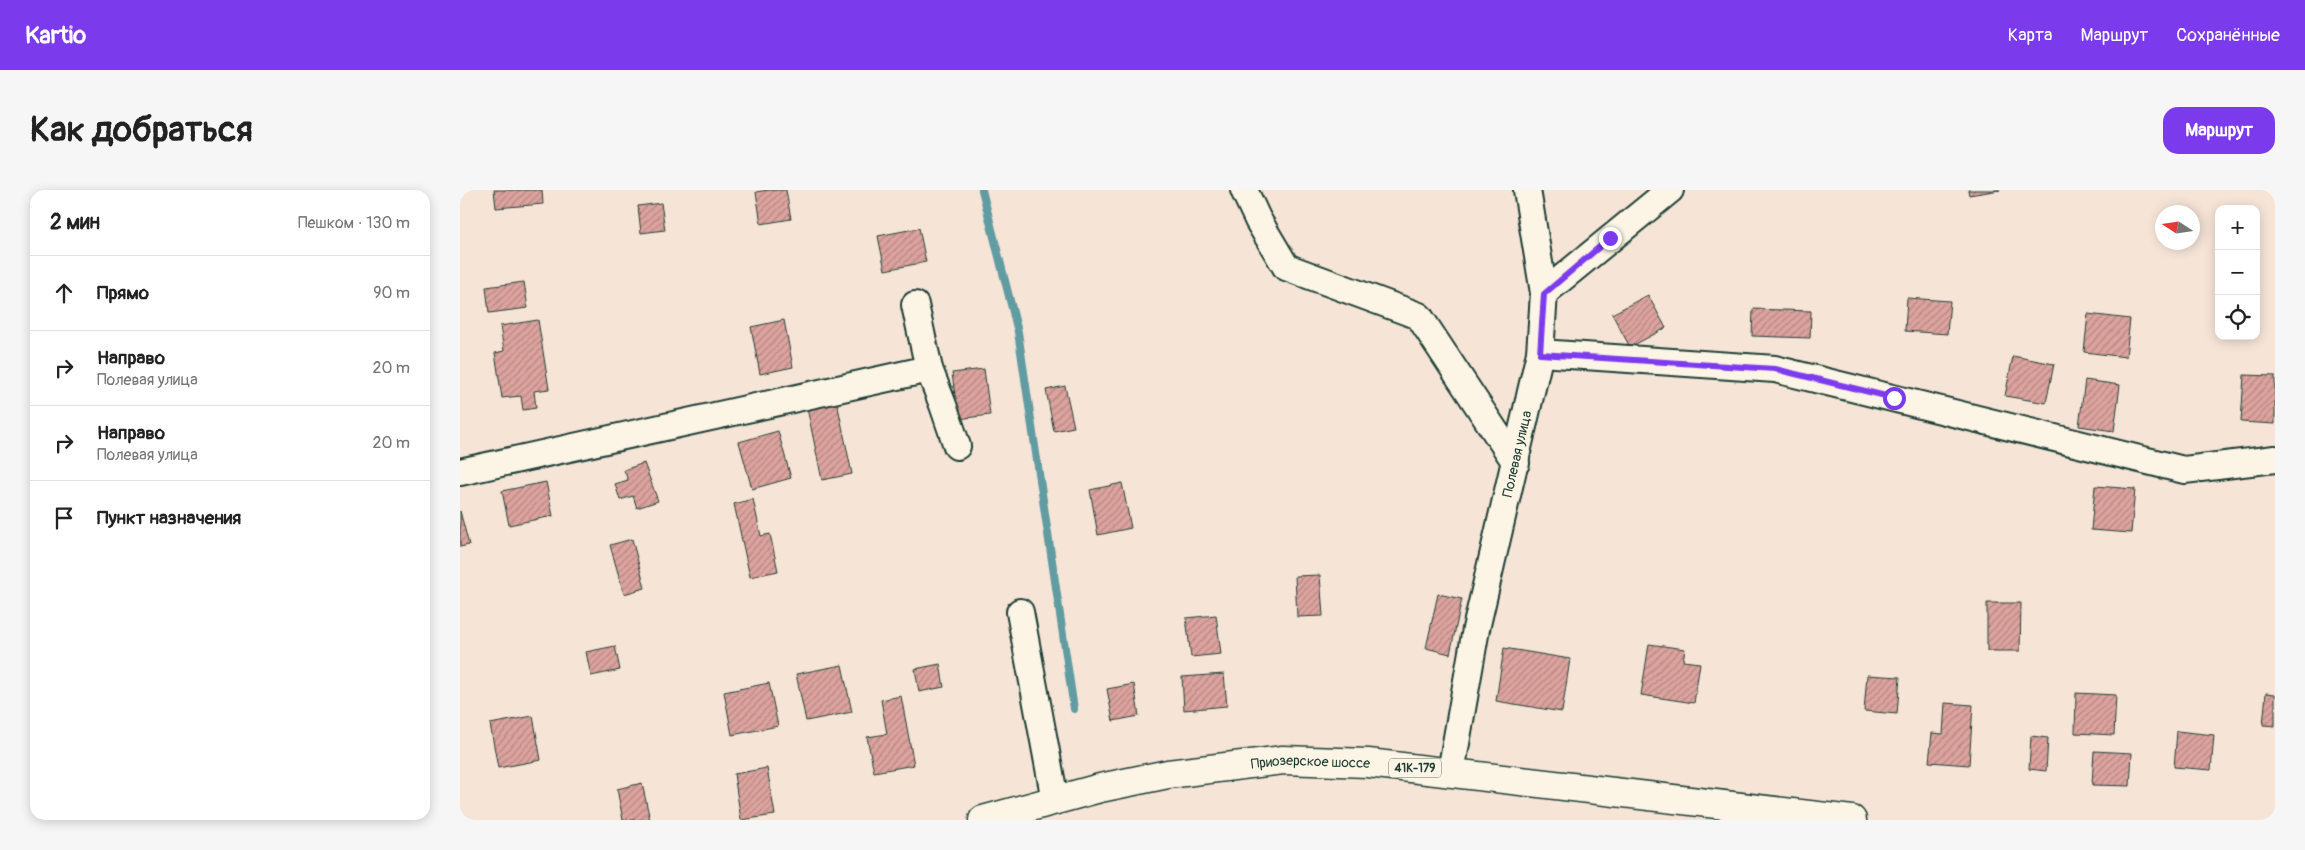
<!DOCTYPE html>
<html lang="ru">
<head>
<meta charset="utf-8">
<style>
	body { margin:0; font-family:Pangolin,sans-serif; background:#f6f6f6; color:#222 }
	.controls { position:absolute; right:15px; top:15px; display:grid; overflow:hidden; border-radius:10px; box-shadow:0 2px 12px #0003 }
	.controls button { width:45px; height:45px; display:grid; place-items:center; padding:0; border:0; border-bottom:1px solid #e0e0e0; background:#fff; color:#222; font:25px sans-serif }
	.compass { position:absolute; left:1695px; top:15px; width:45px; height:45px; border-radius:50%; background:#fff; box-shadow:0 2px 12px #0003; rotate:282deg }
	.stop { position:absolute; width:15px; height:15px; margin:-11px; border:4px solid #7c3aed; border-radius:50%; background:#fff }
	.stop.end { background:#7c3aed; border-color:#fff; box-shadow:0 1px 5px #0008 }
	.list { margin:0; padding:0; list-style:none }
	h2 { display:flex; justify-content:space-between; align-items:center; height:65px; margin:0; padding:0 20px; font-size:21px }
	h2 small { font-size:16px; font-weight:400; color:#767676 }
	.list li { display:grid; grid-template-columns:32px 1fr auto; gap:15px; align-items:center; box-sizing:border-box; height:75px; padding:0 20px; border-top:1px solid #e0e0e0 }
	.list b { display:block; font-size:19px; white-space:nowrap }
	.list p { margin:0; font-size:16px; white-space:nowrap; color:#767676 }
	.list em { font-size:16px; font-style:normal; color:#767676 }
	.icon { flex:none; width:28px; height:28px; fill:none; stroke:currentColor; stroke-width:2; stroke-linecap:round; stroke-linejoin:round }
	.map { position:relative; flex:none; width:1815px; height:630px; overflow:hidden; border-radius:15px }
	header { display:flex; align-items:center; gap:30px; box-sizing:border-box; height:70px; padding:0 25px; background:#7c3aed; color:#fff }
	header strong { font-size:24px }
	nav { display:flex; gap:28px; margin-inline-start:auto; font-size:18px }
	.intro { display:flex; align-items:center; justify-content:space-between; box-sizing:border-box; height:120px; padding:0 30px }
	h1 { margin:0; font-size:35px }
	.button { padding:12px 22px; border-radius:15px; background:#7c3aed; color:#fff; font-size:18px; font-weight:700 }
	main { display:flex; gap:30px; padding:0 30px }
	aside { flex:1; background:#fff; border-radius:15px; box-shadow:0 2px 12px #0003 }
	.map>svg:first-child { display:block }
</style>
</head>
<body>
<header>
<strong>Kartio</strong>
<nav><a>Карта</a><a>Маршрут</a><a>Сохранённые</a></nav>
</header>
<div class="intro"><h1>Как добраться</h1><a class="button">Маршрут</a></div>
<main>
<aside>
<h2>2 мин<small>Пешком · 130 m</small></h2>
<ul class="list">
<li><svg class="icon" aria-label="ahead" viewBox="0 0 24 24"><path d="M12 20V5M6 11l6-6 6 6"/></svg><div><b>Прямо</b></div><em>90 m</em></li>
<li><svg class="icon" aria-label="right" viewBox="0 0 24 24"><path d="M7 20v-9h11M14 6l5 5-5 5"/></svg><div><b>Направо</b><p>Полевая улица</p></div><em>20 m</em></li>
<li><svg class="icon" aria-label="right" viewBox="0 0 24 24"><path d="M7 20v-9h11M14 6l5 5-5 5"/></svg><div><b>Направо</b><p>Полевая улица</p></div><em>20 m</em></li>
<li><svg class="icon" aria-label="arrive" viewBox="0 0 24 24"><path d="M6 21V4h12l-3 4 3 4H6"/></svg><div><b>Пункт назначения</b></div></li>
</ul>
</aside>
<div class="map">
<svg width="1815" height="630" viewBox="0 0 1815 630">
	<defs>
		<pattern id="building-hatch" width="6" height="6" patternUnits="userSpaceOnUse" patternTransform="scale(1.25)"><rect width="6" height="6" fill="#dda39e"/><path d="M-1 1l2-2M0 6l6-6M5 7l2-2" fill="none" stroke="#b38682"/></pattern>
	</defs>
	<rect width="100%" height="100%" fill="#f6e5d7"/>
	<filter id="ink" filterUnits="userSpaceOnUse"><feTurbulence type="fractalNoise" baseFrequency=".02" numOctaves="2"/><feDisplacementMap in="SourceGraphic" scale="10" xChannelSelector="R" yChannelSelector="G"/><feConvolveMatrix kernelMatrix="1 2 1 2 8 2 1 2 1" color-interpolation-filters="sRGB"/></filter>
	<g filter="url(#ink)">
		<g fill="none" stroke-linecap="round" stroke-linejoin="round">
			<path stroke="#609ca1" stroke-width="8" d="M522,0l36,142 56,377"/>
		</g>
		<g fill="url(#building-hatch)" stroke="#1f3d34">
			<path d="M34,0h48l1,14 -47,4z"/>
			<path d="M308,0h18l5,29 -30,5 -5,-32z"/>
			<path d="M1508,0h32l-31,5z"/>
			<path d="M201,13l4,27 -24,3 -3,-27z"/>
			<path d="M459,38l7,34 -41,8 -7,-34z"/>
			<path d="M64,92l4,26 -39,5 -3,-26z"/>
			<path d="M1188,105l18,33 -36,19 -18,-33z"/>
			<path d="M1447,108l43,3 -3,33 -42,-3z"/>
			<path d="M1293,119l58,2 -1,27 -58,-2z"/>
			<path d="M1628,124l42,5 -4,38 -42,-5z"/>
			<path d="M78,130l11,69 -15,2 2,17 -13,2 -2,-14 -19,2 -7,-45 9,-2 -4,-25z"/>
			<path d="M324,130l9,47 -33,7 -9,-47z"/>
			<path d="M1553,166l41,8 -8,39 -41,-7z"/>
			<path d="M524,179l6,46 -32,4 -6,-46z"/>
			<path d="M1784,185l31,1v48l-34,-2z"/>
			<path d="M1625,190l35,5 -6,46 -35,-5z"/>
			<path d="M605,196l9,41 -20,4 -8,-41z"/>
			<path d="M377,212l15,72 -30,6 -15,-72z"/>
			<path d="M318,241l13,47 -39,11 -13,-47z"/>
			<path d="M184,273l14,38 -21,7 -4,-12 -13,4 -5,-16 13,-4 -4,-10z"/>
			<path d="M86,292l7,34 -44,9 -7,-34z"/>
			<path d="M662,293l9,45 -33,7 -8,-45z"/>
			<path d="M1635,296l40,3 -4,44 -40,-3z"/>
			<path d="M293,309l8,37 9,-2 8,37 -28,6 -16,-73z"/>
			<path d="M0,321l9,34 -9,2z"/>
			<path d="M172,349l13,49 -21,6 -14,-49z"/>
			<path d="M860,385l3,41 -26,1 -2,-41z"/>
			<path d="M978,404l24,5 -12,55 -24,-6z"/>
			<path d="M1527,413h34l-1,48h-33z"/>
			<path d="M756,425l5,39 -30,3 -5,-39z"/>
			<path d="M1189,454l36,5 -2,12 17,2 -6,40 -53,-8z"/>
			<path d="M155,456l5,24 -29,6 -5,-24z"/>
			<path d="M1044,458l66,11 -8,53 -66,-11z"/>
			<path d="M480,474l4,23 -25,5 -4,-23z"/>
			<path d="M382,475l10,47 -46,9 -10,-47z"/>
			<path d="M764,484l3,32 -43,4 -2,-33z"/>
			<path d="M1407,485l33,2 -3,37 -33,-3z"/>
			<path d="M309,493l9,43 -46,9 -8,-43z"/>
			<path d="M674,494l5,32 -26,5 -6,-32z"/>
			<path d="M1616,503l40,2 -2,40 -39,-2z"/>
			<path d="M1806,503l9,1v32l-12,-1z"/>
			<path d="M441,506l13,69 -40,7 -7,-35 20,-3 -6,-34z"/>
			<path d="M1485,513l28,2 -4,60 -40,-3 3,-29 11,1z"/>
			<path d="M73,526l8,44 -43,8 -8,-44z"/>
			<path d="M1717,541l37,4 -3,35 -37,-3z"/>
			<path d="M1571,546l17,2 -2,33 -17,-2z"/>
			<path d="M1634,561l38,2 -2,33 -38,-1z"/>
			<path d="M307,578l8,47 -34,5 -7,-46z"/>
			<path d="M182,593l8,37h-27l-6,-31z"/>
		</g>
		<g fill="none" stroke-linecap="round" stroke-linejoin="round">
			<defs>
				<g id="minor">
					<path d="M784,0l14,30 28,47 133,49 97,147"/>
					<path d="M1067,0l17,103"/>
					<path d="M455,115l14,64 14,36 14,41"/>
					<path d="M1080,163l235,16 409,101 91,-11"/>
					<path d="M0,282l469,-103"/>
					<path d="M560,422l35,188"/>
					<path id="s1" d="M991,582l25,-143 64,-276 4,-60 126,-103"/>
				</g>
				<g id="major">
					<path id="s2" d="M523,630l117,-32 68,-14 115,-14 85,3 484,57"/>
				</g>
			</defs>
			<use href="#minor" stroke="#1f3d34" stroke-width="30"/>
			<use href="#major" stroke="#1f3d34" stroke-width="31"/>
			<use href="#minor" stroke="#fcf5e5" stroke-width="26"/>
			<use href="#major" stroke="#fcf5e5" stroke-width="28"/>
		</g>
	</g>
	<g fill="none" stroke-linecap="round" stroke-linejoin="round" filter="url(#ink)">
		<path stroke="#7c3aed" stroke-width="6" d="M1150,48l-66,56 -4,60 235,15 119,29"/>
	</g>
	<g text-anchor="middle" stroke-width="5" stroke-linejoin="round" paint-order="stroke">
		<rect fill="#fcf5e5" stroke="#617469" stroke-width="1" x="929" y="568.5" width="52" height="19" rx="4"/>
		<g font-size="12" font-weight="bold" fill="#1f3d34">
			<text x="955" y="582">41К-179</text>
		</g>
		<g font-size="14" fill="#1f3d34" stroke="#fcf5e5">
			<text dy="5" stroke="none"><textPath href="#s1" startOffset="325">Полевая улица</textPath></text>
			<text dy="5" stroke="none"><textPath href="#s2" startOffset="334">Приозерское шоссе</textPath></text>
		</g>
	</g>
</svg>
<div class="controls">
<button>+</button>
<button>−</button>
<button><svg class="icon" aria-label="locate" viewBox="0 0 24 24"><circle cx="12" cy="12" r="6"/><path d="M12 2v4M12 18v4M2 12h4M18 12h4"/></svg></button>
</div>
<svg class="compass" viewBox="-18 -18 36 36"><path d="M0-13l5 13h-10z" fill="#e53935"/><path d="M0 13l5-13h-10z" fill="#767676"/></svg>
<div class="stop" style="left:1434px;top:208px"></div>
<div class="stop end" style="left:1150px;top:48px"></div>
</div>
</main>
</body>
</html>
